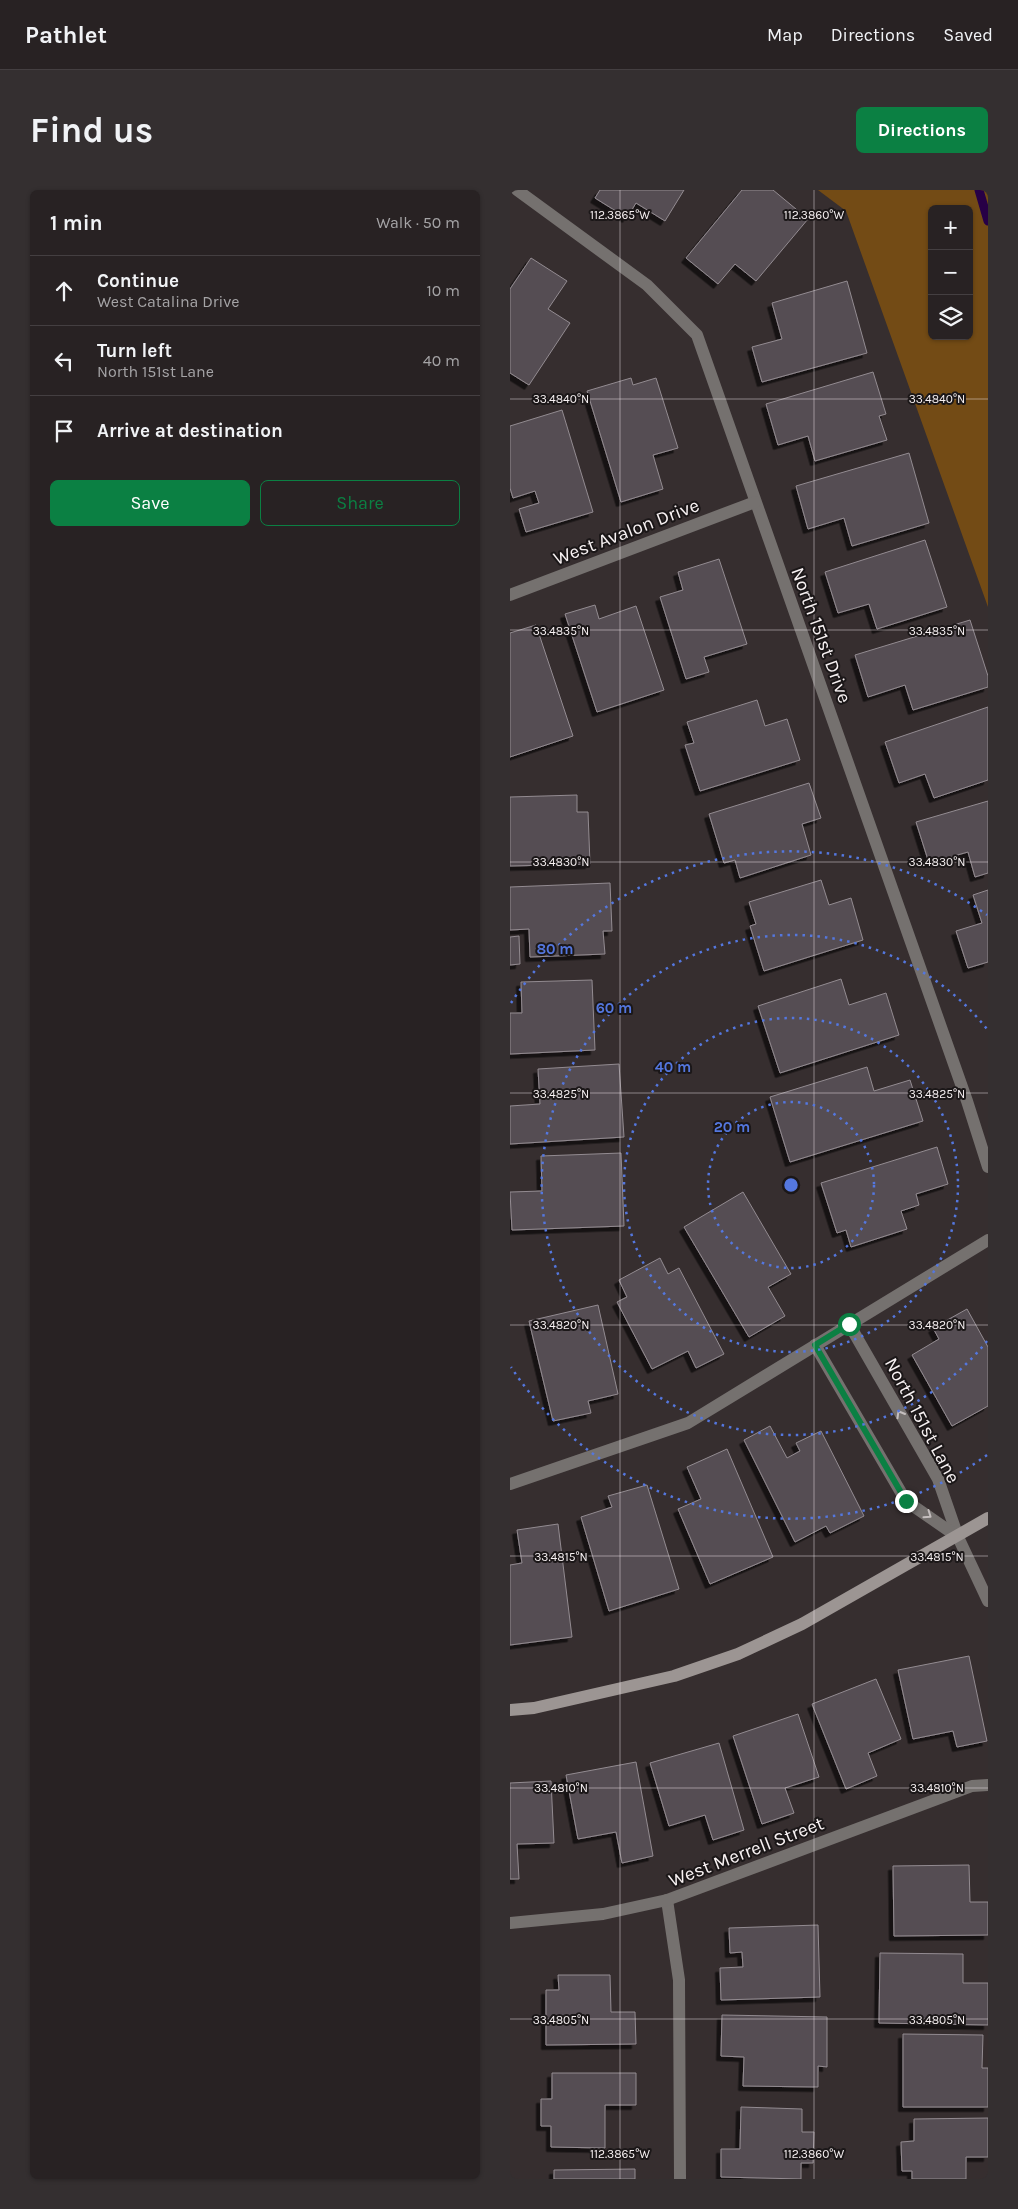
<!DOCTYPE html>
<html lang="en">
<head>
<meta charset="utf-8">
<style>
	body { margin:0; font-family:Karla,sans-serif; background:#342f30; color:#f1f3f6 }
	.controls { position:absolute; right:15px; top:15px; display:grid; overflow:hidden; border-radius:8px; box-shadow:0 1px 4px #0004 }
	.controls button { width:45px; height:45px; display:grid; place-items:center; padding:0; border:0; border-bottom:1px solid #443f41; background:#282223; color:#f1f3f6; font:25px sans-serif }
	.stop { position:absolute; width:15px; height:15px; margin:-11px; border:4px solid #0b8043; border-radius:50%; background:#fff }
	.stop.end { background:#0b8043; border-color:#fff; box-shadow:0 1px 5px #0008 }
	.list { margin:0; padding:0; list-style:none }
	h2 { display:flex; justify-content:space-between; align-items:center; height:65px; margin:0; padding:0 20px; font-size:21px }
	h2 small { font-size:16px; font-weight:400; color:#a5a4a6 }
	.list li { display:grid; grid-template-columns:32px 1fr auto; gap:15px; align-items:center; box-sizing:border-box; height:70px; padding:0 20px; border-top:1px solid #443f41 }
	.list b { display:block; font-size:19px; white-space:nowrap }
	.list p { margin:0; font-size:16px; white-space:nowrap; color:#a5a4a6 }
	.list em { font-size:16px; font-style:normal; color:#a5a4a6 }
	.actions { display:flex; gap:10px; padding:15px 20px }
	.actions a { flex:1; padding:11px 0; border:1px solid #0b8043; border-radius:8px; text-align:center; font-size:18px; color:#0b8043 }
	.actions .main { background:#0b8043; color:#fff }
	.icon { flex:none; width:28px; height:28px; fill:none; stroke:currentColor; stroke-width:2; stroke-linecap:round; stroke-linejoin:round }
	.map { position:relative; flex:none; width:478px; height:1989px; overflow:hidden; border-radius:8px }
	header { display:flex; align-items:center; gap:30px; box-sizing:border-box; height:70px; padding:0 25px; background:#282223; border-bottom:1px solid #443f41 }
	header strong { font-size:24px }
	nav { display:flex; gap:28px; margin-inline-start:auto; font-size:18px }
	.intro { display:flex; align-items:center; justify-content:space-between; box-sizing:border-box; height:120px; padding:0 30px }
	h1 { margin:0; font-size:35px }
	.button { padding:12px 22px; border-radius:8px; background:#0b8043; color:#fff; font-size:18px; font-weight:700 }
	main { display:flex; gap:30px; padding:0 30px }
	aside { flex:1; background:#282223; border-radius:8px; box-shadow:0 1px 4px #0004 }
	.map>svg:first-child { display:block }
</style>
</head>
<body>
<header>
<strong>Pathlet</strong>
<nav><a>Map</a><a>Directions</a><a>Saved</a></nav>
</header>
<div class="intro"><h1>Find us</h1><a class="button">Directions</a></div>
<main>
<aside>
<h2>1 min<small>Walk · 50 m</small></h2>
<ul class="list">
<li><svg class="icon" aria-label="ahead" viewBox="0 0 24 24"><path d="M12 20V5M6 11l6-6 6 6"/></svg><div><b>Continue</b><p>West Catalina Drive</p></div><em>10 m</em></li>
<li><svg class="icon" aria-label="left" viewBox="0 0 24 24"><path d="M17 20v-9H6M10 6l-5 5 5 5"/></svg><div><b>Turn left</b><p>North 151st Lane</p></div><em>40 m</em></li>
<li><svg class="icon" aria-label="arrive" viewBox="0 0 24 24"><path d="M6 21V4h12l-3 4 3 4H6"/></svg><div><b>Arrive at destination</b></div></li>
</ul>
<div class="actions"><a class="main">Save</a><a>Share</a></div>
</aside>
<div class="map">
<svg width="478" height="1989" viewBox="0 0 478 1989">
	<defs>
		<filter id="shadow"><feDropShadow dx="-4.5" dy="4.5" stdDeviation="0" flood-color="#0009"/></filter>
	</defs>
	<rect width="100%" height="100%" fill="#362e2f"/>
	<path fill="#734b15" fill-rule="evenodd" d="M308,0h170v417l-142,-396zM422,19h37v127h-37z"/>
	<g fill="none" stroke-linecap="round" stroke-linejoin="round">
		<path stroke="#270046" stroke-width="9" d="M469,0l9,31"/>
	</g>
	<g fill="#554e53" stroke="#938b91" filter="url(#shadow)">
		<path d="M90,0h84l-19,31 -29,-18 -9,15 -32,-20z"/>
		<path d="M232,0h31l35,29 -52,62 -21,-17 -17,20 -32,-26z"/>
		<path d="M21,68l36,23 -19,28 22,14 -41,62 -19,-12v-84z"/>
		<path d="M337,91l20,72 -105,29 -10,-35 30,-8 -10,-36z"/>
		<path d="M363,182l13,42 -7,2 8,24 -72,21 -7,-25 -30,9 -12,-41z"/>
		<path d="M121,188l2,7 23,-7 22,70 -25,7 10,34 -42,13 -34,-111z"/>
		<path d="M52,220l31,102 -67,20 -7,-23 20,-6 -4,-12 -22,7 -3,-10v-62z"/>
		<path d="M399,263l20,70 -77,23 -8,-28 -36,11 -12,-43z"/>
		<path d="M415,350l22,67 -70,22 -8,-25 -31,9 -13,-41z"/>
		<path d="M209,369l28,85 -43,13 5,15 -23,7 -26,-82 23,-7 -5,-18z"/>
		<path d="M85,415l4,14 37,-13 28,84 -67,22 -32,-98z"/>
		<path d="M460,430l18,56v11l-75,23 -8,-25 -37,12 -13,-42z"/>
		<path d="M26,435l37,111 -63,21v-124z"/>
		<path d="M247,510l8,26 22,-7 13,41 -100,31 -15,-46 9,-2 -7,-21z"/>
		<path d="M478,517v73l-54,18 -9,-24 -26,9 -14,-41z"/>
		<path d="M299,593l12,35 -19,6 9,31 -71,23 -5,-18 -11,3 -15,-49z"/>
		<path d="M67,605v17h11l2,52 -80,2v-69z"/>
		<path d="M478,611v72l-13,4 -7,-25 -39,11 -13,-41z"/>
		<path d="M311,690l8,25 22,-7 12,42 -99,31 -14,-45 6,-2 -7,-22z"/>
		<path d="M100,693l2,48h-9l2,23 -75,3 -1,-28 -19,1v-43z"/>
		<path d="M478,700v72l-20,6 -12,-37 26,-8 -9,-28z"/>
		<path d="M9,746l1,28 -10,1v-28z"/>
		<path d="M331,789l8,26 37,-12 13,42 -119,38 -22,-67z"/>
		<path d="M82,790l3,70 -85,4v-41h12l-1,-31z"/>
		<path d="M109,874l5,73 -114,7v-38l30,-2 -2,-35z"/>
		<path d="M357,877l7,24 36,-11 13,41 -133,41 -20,-65z"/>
		<path d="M427,957l11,37 -32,10 3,11 -18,6 6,18 -56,18 -5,-17 -9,3 -16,-50z"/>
		<path d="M111,963l3,73 -112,4 -2,-38 32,-1 -1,-35z"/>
		<path d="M233,1002l48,82 -23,13 17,29 -36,21 -65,-110z"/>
		<path d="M150,1068l8,16 11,-6 45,86 -28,14 -8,-17 -36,18 -35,-67 10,-5 -8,-17z"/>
		<path d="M88,1115l20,89 -30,7 3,12 -38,8 -24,-100z"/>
		<path d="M457,1119l21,38v59l-36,20 -40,-71 27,-16 -6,-11z"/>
		<path d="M260,1236l17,32 13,-7 -4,-8 25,-12 43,85 -34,17 -4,-7 -31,16 -51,-102z"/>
		<path d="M217,1259l46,108 -63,27 -32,-75 23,-10 -14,-32z"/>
		<path d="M137,1295l32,104 -70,22 -28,-94 31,-10 -4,-11z"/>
		<path d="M48,1334l14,113 -62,8v-80l12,-2 -5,-33z"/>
		<path d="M459,1466l18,85 -30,6 -4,-16 -40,8 -15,-69z"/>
		<path d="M366,1489l25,60 -33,14 9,23 -31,13 -34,-85z"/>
		<path d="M288,1524l21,63 -34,11 9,25 -32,11 -29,-88z"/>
		<path d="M209,1553l25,87 -31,10 -8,-25 -36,11 -19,-63z"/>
		<path d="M126,1572l17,94 -31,7 -6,-31 -38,7 -12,-64z"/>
		<path d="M41,1591l3,62 -37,1 2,35h-9v-96z"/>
		<path d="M459,1675l1,37h18v33l-94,1 -1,-70z"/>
		<path d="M308,1735l2,72 -99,3 -1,-32 23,-1 -1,-15 -12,1 -1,-25z"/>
		<path d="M370,1763l83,1v29h25v42l-109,-2z"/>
		<path d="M48,1785h52l1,37h24l1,32 -90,1v-55h13z"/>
		<path d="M212,1825l105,2v50l-9,-1v21l-75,-1 1,-29 -23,-1z"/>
		<path d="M393,1844l80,1 -1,33h6v39h-85z"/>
		<path d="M42,1883h84v32h-31v43l-54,-1v-21h-10v-27h11z"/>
		<path d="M231,1917l61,2v23h12l-1,31h-12v16l-80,-2v-28h19z"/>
		<path d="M478,1928v39h-22v22h-54v-8h-10l-1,-29 13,-1v-22z"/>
		<path d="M125,1979v10h-81v-9z"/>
	</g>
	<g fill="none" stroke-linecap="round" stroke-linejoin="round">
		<g stroke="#75716f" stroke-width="12">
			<path d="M7,0l130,95 50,50 270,766 21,66"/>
			<path d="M0,405l245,-93"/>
			<path d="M339,1134l89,155 20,58 30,64"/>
			<path d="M305,1155l91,156 52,36"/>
			<path d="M0,1294l178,-61 300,-183"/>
			<path d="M157,1710l12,80 1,199"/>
			<path d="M0,1733l93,-9 64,-14 305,-114 16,-1"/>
		</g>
		<path stroke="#9c9593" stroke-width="12" d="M0,1520l24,-2 140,-32 64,-22 64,-30 186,-106"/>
	</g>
	<defs><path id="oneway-chevron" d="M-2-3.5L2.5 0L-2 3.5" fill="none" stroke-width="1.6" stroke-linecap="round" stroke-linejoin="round" transform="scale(1.25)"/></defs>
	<g stroke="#c4bebe">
		<use href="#oneway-chevron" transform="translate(390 1224) rotate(-120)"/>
		<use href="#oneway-chevron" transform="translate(418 1325) rotate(35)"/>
	</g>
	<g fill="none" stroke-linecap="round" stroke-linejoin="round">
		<path stroke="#0b8043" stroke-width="6" d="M339,1134l-34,21 91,156"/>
	</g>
	<path fill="none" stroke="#f8f2f3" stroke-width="1" stroke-opacity="0.45" d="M110,0v1989M304,0v1989M0,209h478M0,440h478M0,672h478M0,903h478M0,1135h478M0,1366h478M0,1598h478M0,1829h478"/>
	<g fill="none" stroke="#5477df" stroke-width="2.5" stroke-dasharray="2.5 5">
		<circle cx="281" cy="995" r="83"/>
		<circle cx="281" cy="995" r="167"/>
		<path d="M477 1151A250 250 0 1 1 477 839"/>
		<path d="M477 1265A334 334 0 0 1 1 1177M1 813A334 334 0 0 1 477 725"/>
	</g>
	<g text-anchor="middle" stroke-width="4" stroke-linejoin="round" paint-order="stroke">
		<g font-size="19" fill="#f8f2f3" stroke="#1b1718">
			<text transform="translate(116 341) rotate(-21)" y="7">West Avalon Drive</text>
			<text transform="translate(312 445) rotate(70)" y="7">North 151st Drive</text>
			<text transform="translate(413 1230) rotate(62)" y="7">North 151st Lane</text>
			<text transform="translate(236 1661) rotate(-21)" y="7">West Merrell Street</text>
		</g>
	</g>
	<g font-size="12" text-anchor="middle" fill="#f8f2f3" stroke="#1b1718" stroke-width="4" stroke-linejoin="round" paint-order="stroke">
		<text x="110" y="29">112.3865°W</text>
		<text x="304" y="29">112.3860°W</text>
		<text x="51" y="213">33.4840°N</text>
		<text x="427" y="213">33.4840°N</text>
		<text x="51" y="445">33.4835°N</text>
		<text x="427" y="445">33.4835°N</text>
		<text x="51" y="676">33.4830°N</text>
		<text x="427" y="676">33.4830°N</text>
		<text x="51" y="908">33.4825°N</text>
		<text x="427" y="908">33.4825°N</text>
		<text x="51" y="1139">33.4820°N</text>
		<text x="427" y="1139">33.4820°N</text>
		<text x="51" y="1371">33.4815°N</text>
		<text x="427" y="1371">33.4815°N</text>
		<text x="51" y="1602">33.4810°N</text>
		<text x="427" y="1602">33.4810°N</text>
		<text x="51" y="1834">33.4805°N</text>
		<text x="427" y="1834">33.4805°N</text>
		<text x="110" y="1968">112.3865°W</text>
		<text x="304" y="1968">112.3860°W</text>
	</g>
	<circle cx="281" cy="995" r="8" fill="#5477df" stroke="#1b1718" stroke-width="2.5"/>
	<g font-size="15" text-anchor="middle" font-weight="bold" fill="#5477df" stroke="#1b1718" stroke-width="4" stroke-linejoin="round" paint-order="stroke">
		<text x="45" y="764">80 m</text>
		<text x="104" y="823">60 m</text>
		<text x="163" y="882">40 m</text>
		<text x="222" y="942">20 m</text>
	</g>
</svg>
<div class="controls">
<button>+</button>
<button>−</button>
<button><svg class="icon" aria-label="layers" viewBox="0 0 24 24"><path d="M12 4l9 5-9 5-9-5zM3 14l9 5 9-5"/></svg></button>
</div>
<div class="stop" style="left:339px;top:1134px"></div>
<div class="stop end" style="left:396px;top:1311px"></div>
</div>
</main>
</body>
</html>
